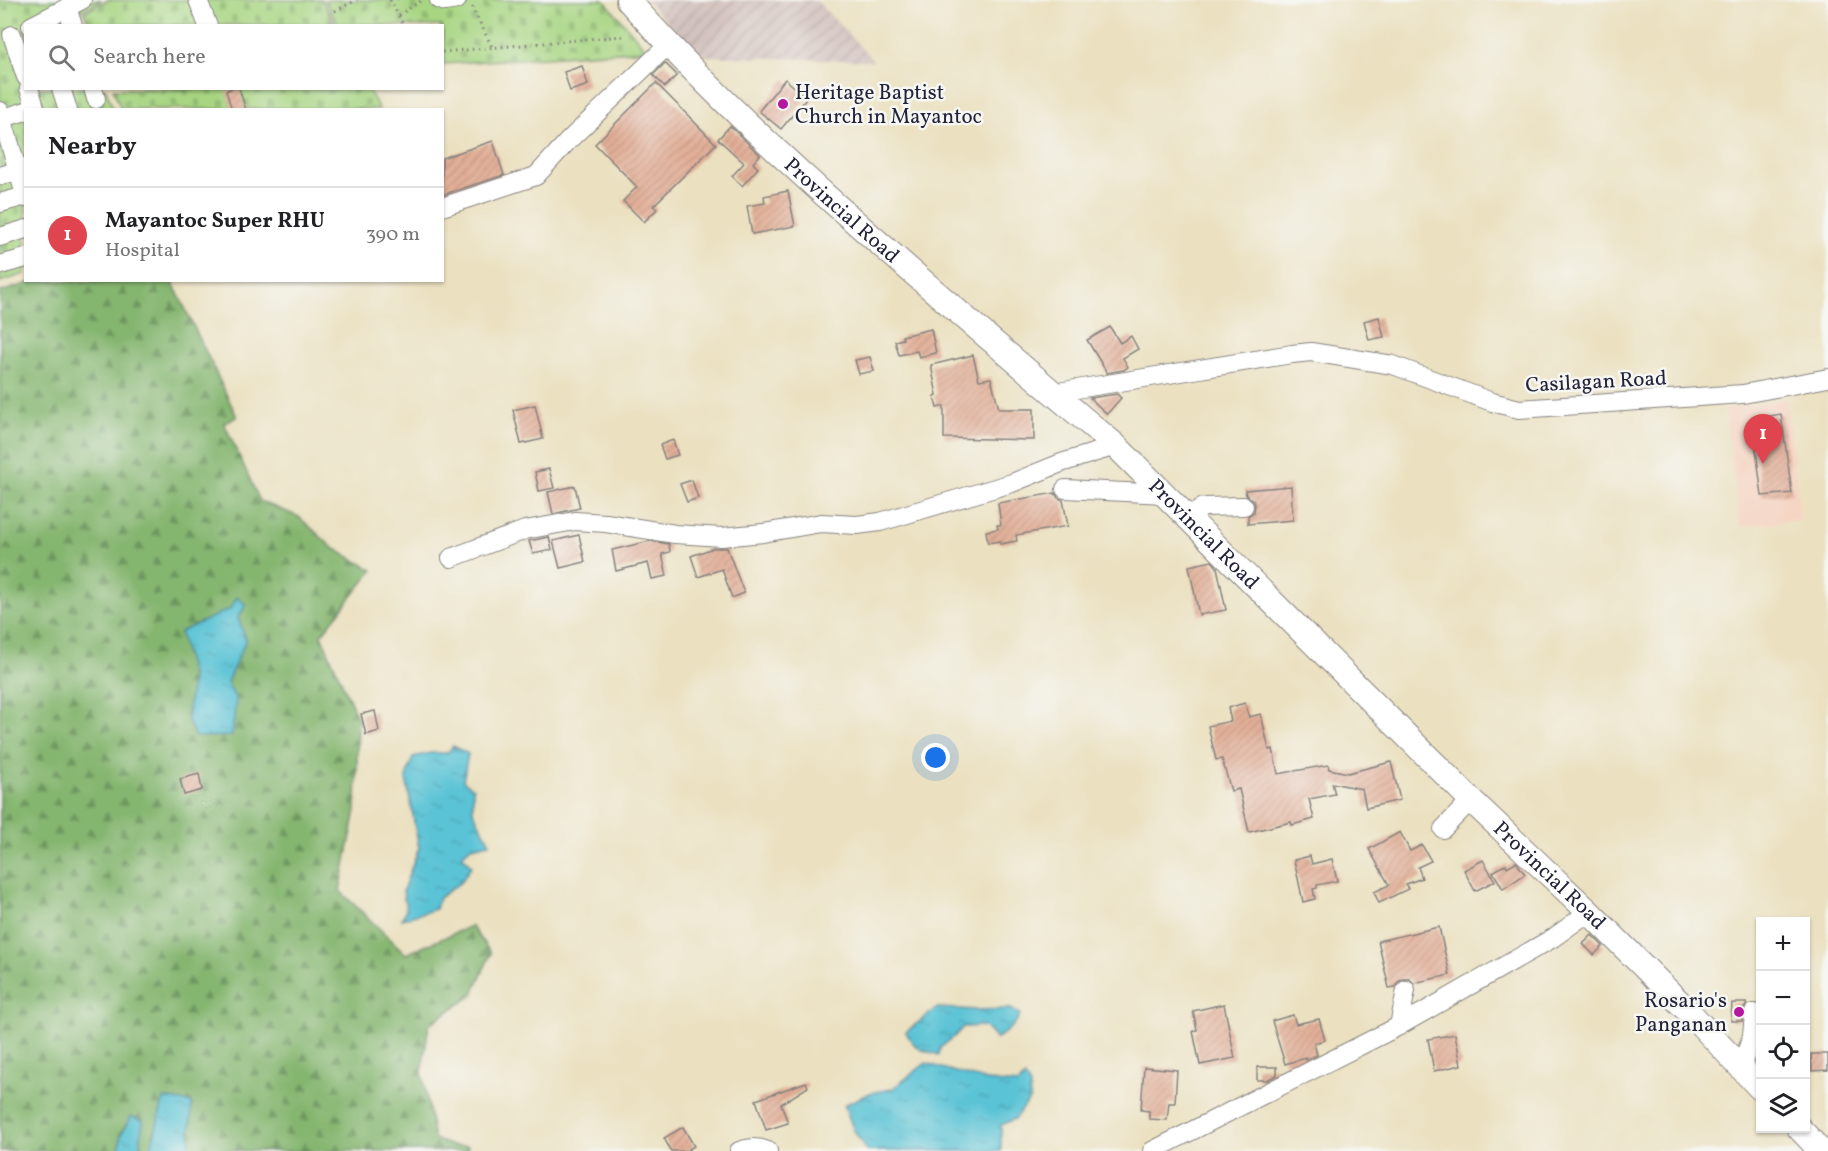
<!DOCTYPE html>
<html lang="en">
<head>
<meta charset="utf-8">
<style>
	body { margin:0; font-family:Vollkorn,serif; background:#f6f6f6; color:#202124 }
	.controls { position:absolute; right:18px; bottom:18px; display:grid; overflow:hidden; border-radius:0px; box-shadow:0 2px 4px #0004 }
	.controls button { width:54px; height:54px; display:grid; place-items:center; padding:0; border:0; border-bottom:2px solid #e0e0e0; background:#fff; color:#202124; font:30px sans-serif }
	.you { position:absolute; left:936px; top:758px; width:21px; height:21px; margin:-15px; border:4px solid #fff; border-radius:50%; background:#1a73e8; box-shadow:0 0 0 9px #1a73e833 }
	.badge { display:grid; place-items:center; width:39px; height:39px; border-radius:50%; background:#0b8043; color:#fff; font-size:20px; font-weight:700 }
	.pin { position:absolute; translate:-50% -50px; filter:drop-shadow(0 2px 3px #0008) }
	.pin::after { content:''; position:absolute; top:32px; width:21px; height:18px; background:inherit; clip-path:polygon(0 0,100% 0,50% 100%) }
	.list { margin:0; padding:0; list-style:none }
	h2 { display:flex; justify-content:space-between; align-items:center; height:78px; margin:0; padding:0 24px; font-size:26px }
	h2 small { font-size:20px; font-weight:400; color:#757577 }
	.list li { display:grid; grid-template-columns:39px 1fr auto; gap:18px; align-items:center; box-sizing:border-box; height:96px; padding:0 24px; border-top:2px solid #e0e0e0 }
	.list b { display:block; font-size:22px; white-space:nowrap }
	.list p { margin:0; font-size:20px; white-space:nowrap; color:#757577 }
	.list em { font-size:20px; font-style:normal; color:#757577 }
	.icon { flex:none; width:33px; height:33px; fill:none; stroke:currentColor; stroke-width:2; stroke-linecap:round; stroke-linejoin:round }
	.map { position:relative; flex:none; width:1828px; height:1151px; overflow:hidden }
	.search { position:absolute; background:#fff; box-shadow:0 2px 4px #0004; left:24px; top:24px; width:420px; height:66px; display:flex; align-items:center; gap:15px; box-sizing:border-box; padding:0 21px; border-radius:0px; color:#757577; font-size:22px }
	.panel { position:absolute; background:#fff; box-shadow:0 2px 4px #0004; left:24px; top:108px; width:420px; height:174px; border-radius:0px }
	.map>svg:first-child { display:block }
</style>
</head>
<body>
<div class="map">
<svg width="1828" height="1151" viewBox="0 0 1828 1151">
	<defs>
		<pattern id="industrial-furrows" width="10" height="10" patternUnits="userSpaceOnUse" patternTransform="scale(1.5)"><rect width="10" height="10" fill="#d1c0bc"/><path d="M-1 1l2-2M0 10L10 0M9 11l2-2" fill="none" stroke="#b3a5a2"/></pattern>
		<pattern id="forest-firs" width="22" height="20" patternUnits="userSpaceOnUse" patternTransform="scale(1.5)"><rect width="22" height="20" fill="#85b670"/><path d="M5 1l3.5 6h-7zM16 11l3.5 6h-7z" fill="#6c945d"/></pattern>
		<pattern id="cemetery-stones" width="16" height="16" patternUnits="userSpaceOnUse" patternTransform="scale(1.5)"><rect width="16" height="16" fill="#a7d582"/><path d="M2 7V4a2 2 0 0 1 4 0v3zM10 15v-3a2 2 0 0 1 4 0v3z" fill="#8fb771"/></pattern>
		<pattern id="water-ripples" width="26" height="14" patternUnits="userSpaceOnUse" patternTransform="scale(1.5)"><rect width="26" height="14" fill="#5ac3d5"/><path d="M2 4q2-2 4 0t4 0M15 11q2-2 4 0t4 0" fill="none" stroke="#4ea7b8"/></pattern>
		<pattern id="building-hatch" width="6" height="6" patternUnits="userSpaceOnUse" patternTransform="scale(1.5)"><rect width="6" height="6" fill="#e2af97"/><path d="M-1 1l2-2M0 6l6-6M5 7l2-2" fill="none" stroke="#c29683"/></pattern>
	</defs>
	<rect width="100%" height="100%" fill="#f6f6f2"/>
	<filter id="ink" filterUnits="userSpaceOnUse"><feTurbulence type="fractalNoise" baseFrequency=".0167" numOctaves="2"/><feDisplacementMap in="SourceGraphic" scale="12" xChannelSelector="R" yChannelSelector="G"/><feConvolveMatrix kernelMatrix="1 2 1 2 8 2 1 2 1" color-interpolation-filters="sRGB"/></filter>
	<filter id="wash" filterUnits="userSpaceOnUse"><feTurbulence type="fractalNoise" baseFrequency=".008" numOctaves="4" result="noise"/><feDisplacementMap in="SourceGraphic" scale="24" xChannelSelector="R" yChannelSelector="G"/><feGaussianBlur stdDeviation="1.35" result="paint"/><feColorMatrix in="noise" values="0 0 0 0 0 0 0 0 0 0 0 0 0 0 0 0 0 1.4 0 .05"/><feComposite in="paint" operator="in"/></filter>
	<g filter="url(#wash)">
		<rect width="100%" height="100%" fill="#ebe1c1"/>
		<path fill="#f5d3c1" d="M1786,399l15,121 -61,6 -15,-117z"/>
		<path fill="url(#industrial-furrows)" d="M646,0h170l58,61 -175,-5z"/>
		<path fill="url(#forest-firs)" stroke="#546c56" stroke-width="1.5" d="M36,281h136l65,136 -13,6 36,78 39,16 34,31 40,22 -52,65 37,84 -2,91 -16,81 66,63 65,-28 20,27 -19,43 -43,28 -7,48 12,67 18,7h16l-1,5h-467v-859z"/>
		<g fill="url(#cemetery-stones)" stroke="#647c5e" stroke-width="1.5">
			<path d="M0,0h102l-23,12 4,13 -57,1v62l80,1 7,20 -87,1 -1,164 -25,8z"/>
			<path d="M108,0h214l13,25h-246l-5,-13z"/>
			<path d="M325,0h279l43,50 -204,14 -1,-38 -104,-1z"/>
			<path d="M113,89h255l11,20h-258z"/>
		</g>
		<g fill="url(#water-ripples)" stroke="#3e7288" stroke-width="1.5">
			<path d="M237,597l9,8 -8,13 8,22 -19,42 9,18 -4,36 -37,1 -8,-18 5,-41 -12,-46 50,-23z"/>
			<path d="M453,746l15,8 -5,27 10,7v23l17,32 -19,4 -9,8 9,11 -9,15 -23,17 -3,11 -34,10 4,-9 -3,-20 16,-42 -13,-70 7,-21 18,-4h16z"/>
			<path d="M937,1008l40,2 34,-1 9,5c-4,12 -14,18 -24,25l-12,-13 -21,1 -8,9 -15,12 -1,7c-18,-6 -24,-5 -33,-23z"/>
			<path d="M926,1063c30,9 60,20 92,21l7,-7 5,10v12l-15,20 -14,6v26h-134l-13,-20 -10,-26 26,-12 22,-4z"/>
			<path d="M164,1098l28,5 -3,48h-39z"/>
			<path d="M131,1116l12,5 -4,30h-20l2,-16z"/>
		</g>
		<g id="blocks">
			<g fill="url(#building-hatch)">
				<path d="M665,63l12,12 -12,12 -12,-12z"/>
				<path d="M582,66l6,19 -18,6 -6,-19z"/>
				<path d="M785,79l22,19 -26,31 -22,-18z"/>
				<path d="M656,83l60,61 -63,62 4,3 -13,13 -21,-21 14,-14 -42,-43z"/>
				<path d="M232,88h7l7,22h-14l-6,-19z"/>
				<path d="M730,126l30,29 -7,8 5,5 -16,18 -10,-10 12,-13 -26,-24z"/>
				<path d="M493,141l11,34 -62,20v-37z"/>
				<path d="M788,191l7,35 -43,8 -5,-28 18,-3 -1,-7z"/>
				<path d="M1379,317l5,20 -15,3 -5,-19z"/>
				<path d="M1110,327l10,16 11,-7 7,13 -15,9 5,9 -4,3 -17,3 -20,-33z"/>
				<path d="M931,329l5,24 -17,4 -2,-6 -18,4 -4,-14 8,-2 -1,-3z"/>
				<path d="M973,355l6,25 12,-2 8,31h35v31l-90,-2v-32l-7,2 -3,-12 3,-1 -6,-30z"/>
				<path d="M870,357l4,14 -15,3 -4,-14z"/>
				<path d="M1117,394l4,4 -14,16 -17,-16z"/>
				<path d="M535,405l8,34 -22,5 -8,-34z"/>
				<path d="M1781,414l11,79 -30,3 -10,-77z"/>
				<path d="M673,440l5,15 -13,4 -5,-14z"/>
				<path d="M549,469l5,19 -15,3 -4,-19z"/>
				<path d="M692,480l6,18 -11,4 -7,-18z"/>
				<path d="M575,486l5,22 -27,6 -5,-22z"/>
				<path d="M1291,486l2,34 -45,4v-8l6,-4 1,-7 -2,-5 -7,-5 -1,-5z"/>
				<path d="M1055,493l3,5 5,2 5,26 -52,9 1,6 -17,3v-3l-12,2 -2,-12 12,-2 -1,-4h4l-3,-22z"/>
				<path d="M579,535l6,27 -25,6 -7,-27z"/>
				<path d="M549,537l3,13 -19,4 -4,-13z"/>
				<path d="M650,541l19,3 1,8 -8,2 5,22 -15,3 -4,-16 -32,8 -4,-21z"/>
				<path d="M713,548h14l17,45 -12,5 -10,-29 -24,8 -7,-21z"/>
				<path d="M1212,561l5,6 9,43 -27,5 -10,-49z"/>
				<path d="M1245,703l4,14 12,-3 8,36 4,-1 5,25 50,-9 1,4 19,4 43,-11 9,38 -34,8 -4,-19 -30,-6 3,11 -26,5 5,20 -22,6 -1,-3 -42,10 -10,-43 -8,2 -9,-32 -6,1 -8,-34 23,-5 -3,-13z"/>
				<path d="M375,711l4,20 -13,4 -5,-21z"/>
				<path d="M199,774l3,16 -18,5 -4,-16z"/>
				<path d="M1400,832l10,19 12,-6 9,16 -13,6 4,11 -16,6 2,5 -29,14 -5,-11 15,-7 -20,-36z"/>
				<path d="M1310,856l2,8 20,-5 5,22 -20,4v3l-4,1 2,10 -12,3 -9,-42z"/>
				<path d="M1483,860l12,21 -20,10 -11,-21z"/>
				<path d="M1516,862l9,12 -22,15 -10,-17 13,-8 1,3z"/>
				<path d="M1439,927l11,48 -36,8 -5,-4h-6l-5,3 -3,5 -6,1 -11,-47z"/>
				<path d="M1592,935l11,11 -9,9 -11,-11z"/>
				<path d="M1732,1003h15l-4,8 -1,10h-11z"/>
				<path d="M1224,1004l11,54 -35,7 -7,-34 4,-1 -4,-19z"/>
				<path d="M1293,1015l3,9 23,-5 6,21 -11,3 3,12 -11,5v-2l-21,6 -13,-43z"/>
				<path d="M1455,1034l6,31 -27,6 -6,-32z"/>
				<path d="M1811,1054h17v16l-16,1z"/>
				<path d="M1144,1067l33,3 -2,33h-6l-2,17 -18,-1v-8l-8,-1z"/>
				<path d="M1257,1067h20v8l-10,5h-10z"/>
				<path d="M806,1082l2,5 -27,17 7,19 -22,7 -10,-30z"/>
				<path d="M683,1127l11,19 -8,5h-15l-7,-13z"/>
			</g>
		</g>
	</g>
	<g filter="url(#ink)">
		<use href="#blocks" fill-opacity="0" stroke="#86827e" stroke-width="1.5"/>
		<g fill="none" stroke-linecap="round" stroke-linejoin="round">
			<defs>
				<g id="minor">
					<path d="M198,0l10,26"/>
					<path d="M439,0l6,2 12,-2"/>
					<path d="M67,7l6,19"/>
					<path d="M31,26l51,-26"/>
					<path d="M12,35l14,42"/>
					<path d="M29,88l7,22"/>
					<path d="M61,88l7,22"/>
					<path d="M93,88l3,11"/>
					<path d="M0,111l26,87"/>
					<path d="M0,119l26,-8"/>
					<path d="M0,176l26,-8"/>
					<path d="M0,203l26,-7"/>
					<path d="M442,207l94,-31 33,-36 99,-95"/>
					<path d="M0,237l26,-8"/>
					<path d="M0,265l26,-7"/>
					<path d="M1052,393l240,-39 19,-2 82,13 99,37 27,7 224,-15 85,-16"/>
					<path d="M1065,489l100,5"/>
					<path d="M1189,518l14,-11 41,-1"/>
					<path d="M451,558l74,-28 50,-9 31,2 69,11 47,3 41,-4 58,-10 36,2 23,-3 132,-39 49,-20 55,-17"/>
					<path d="M1443,829l28,-29"/>
					<path d="M1399,1026l7,-36"/>
					<path d="M1741,1068l11,-32 2,-23"/>
					<path d="M739,1151c10,-4 19,-4 29,0"/>
					<path d="M1152,1151l247,-125 154,-88 36,-26"/>
				</g>
				<g id="major">
					<path id="s1" d="M628,0c87,98 184,185 283,271 68,59 136,117 205,175l355,354 118,112 101,101 70,75"/>
					<path d="M1799,1128l22,23"/>
				</g>
			</defs>
			<use href="#minor" stroke="#86827e" stroke-width="20"/>
			<use href="#major" stroke="#86827e" stroke-width="26"/>
			<g stroke="#86827e" stroke-width="3" stroke-dasharray="1.5 4.5" stroke-linecap="butt">
				<path d="M390,0l14,26"/>
				<path d="M472,7l20,40"/>
				<path d="M335,11l22,-11"/>
				<path d="M399,15l23,-15"/>
				<path d="M442,52l181,-16"/>
			</g>
			<use href="#minor" stroke="#fff" stroke-width="18"/>
			<use href="#major" stroke="#fff" stroke-width="24"/>
		</g>
	</g>
	<g fill="#b5179e" stroke="#f6f6f2" stroke-width="2">
		<circle cx="783" cy="104" r="6"/>
		<circle cx="1739" cy="1012" r="6"/>
	</g>
	<g text-anchor="middle" stroke-width="5" stroke-linejoin="round" paint-order="stroke">
		<g font-size="21" fill="#22223b" stroke="#f6f6f2" text-anchor="start">
			<text x="795" y="99">Heritage Baptist<tspan x="795" dy="24">Church in Mayantoc</tspan></text>
			<text x="1727" y="1007" text-anchor="end">Rosario's<tspan x="1727" dy="24">Panganan</tspan></text>
		</g>
		<g font-size="21" fill="#22223b" stroke="#f6f6f2">
			<text dy="7" stroke="none"><textPath href="#s1" startOffset="300">Provincial Road</textPath></text>
			<text transform="translate(1596 381) rotate(-3)" y="7">Casilagan Road</text>
			<text dy="7" stroke="none"><textPath href="#s1" startOffset="786">Provincial Road</textPath></text>
			<text dy="7" stroke="none"><textPath href="#s1" startOffset="1272">Provincial Road</textPath></text>
		</g>
	</g>
</svg>
<div class="controls">
<button>+</button>
<button>−</button>
<button><svg class="icon" aria-label="locate" viewBox="0 0 24 24"><circle cx="12" cy="12" r="6"/><path d="M12 2v4M12 18v4M2 12h4M18 12h4"/></svg></button>
<button><svg class="icon" aria-label="layers" viewBox="0 0 24 24"><path d="M12 4l9 5-9 5-9-5zM3 14l9 5 9-5"/></svg></button>
</div>
<div class="you"></div>
<div class="pin badge" style="left:1763px;top:464px;background:#e0444e">1</div>
<div class="search"><svg class="icon" aria-label="search" viewBox="0 0 24 24"><circle cx="10" cy="10" r="6"/><path d="M15 15l6 6"/></svg>Search here</div>
<section class="panel">
<h2>Nearby<small></small></h2>
<ul class="list">
<li><span class="badge" style="background:#e0444e">1</span><div><b>Mayantoc Super RHU</b><p>Hospital</p></div><em>390 m</em></li>
</ul>
</section>
</div>
</body>
</html>
